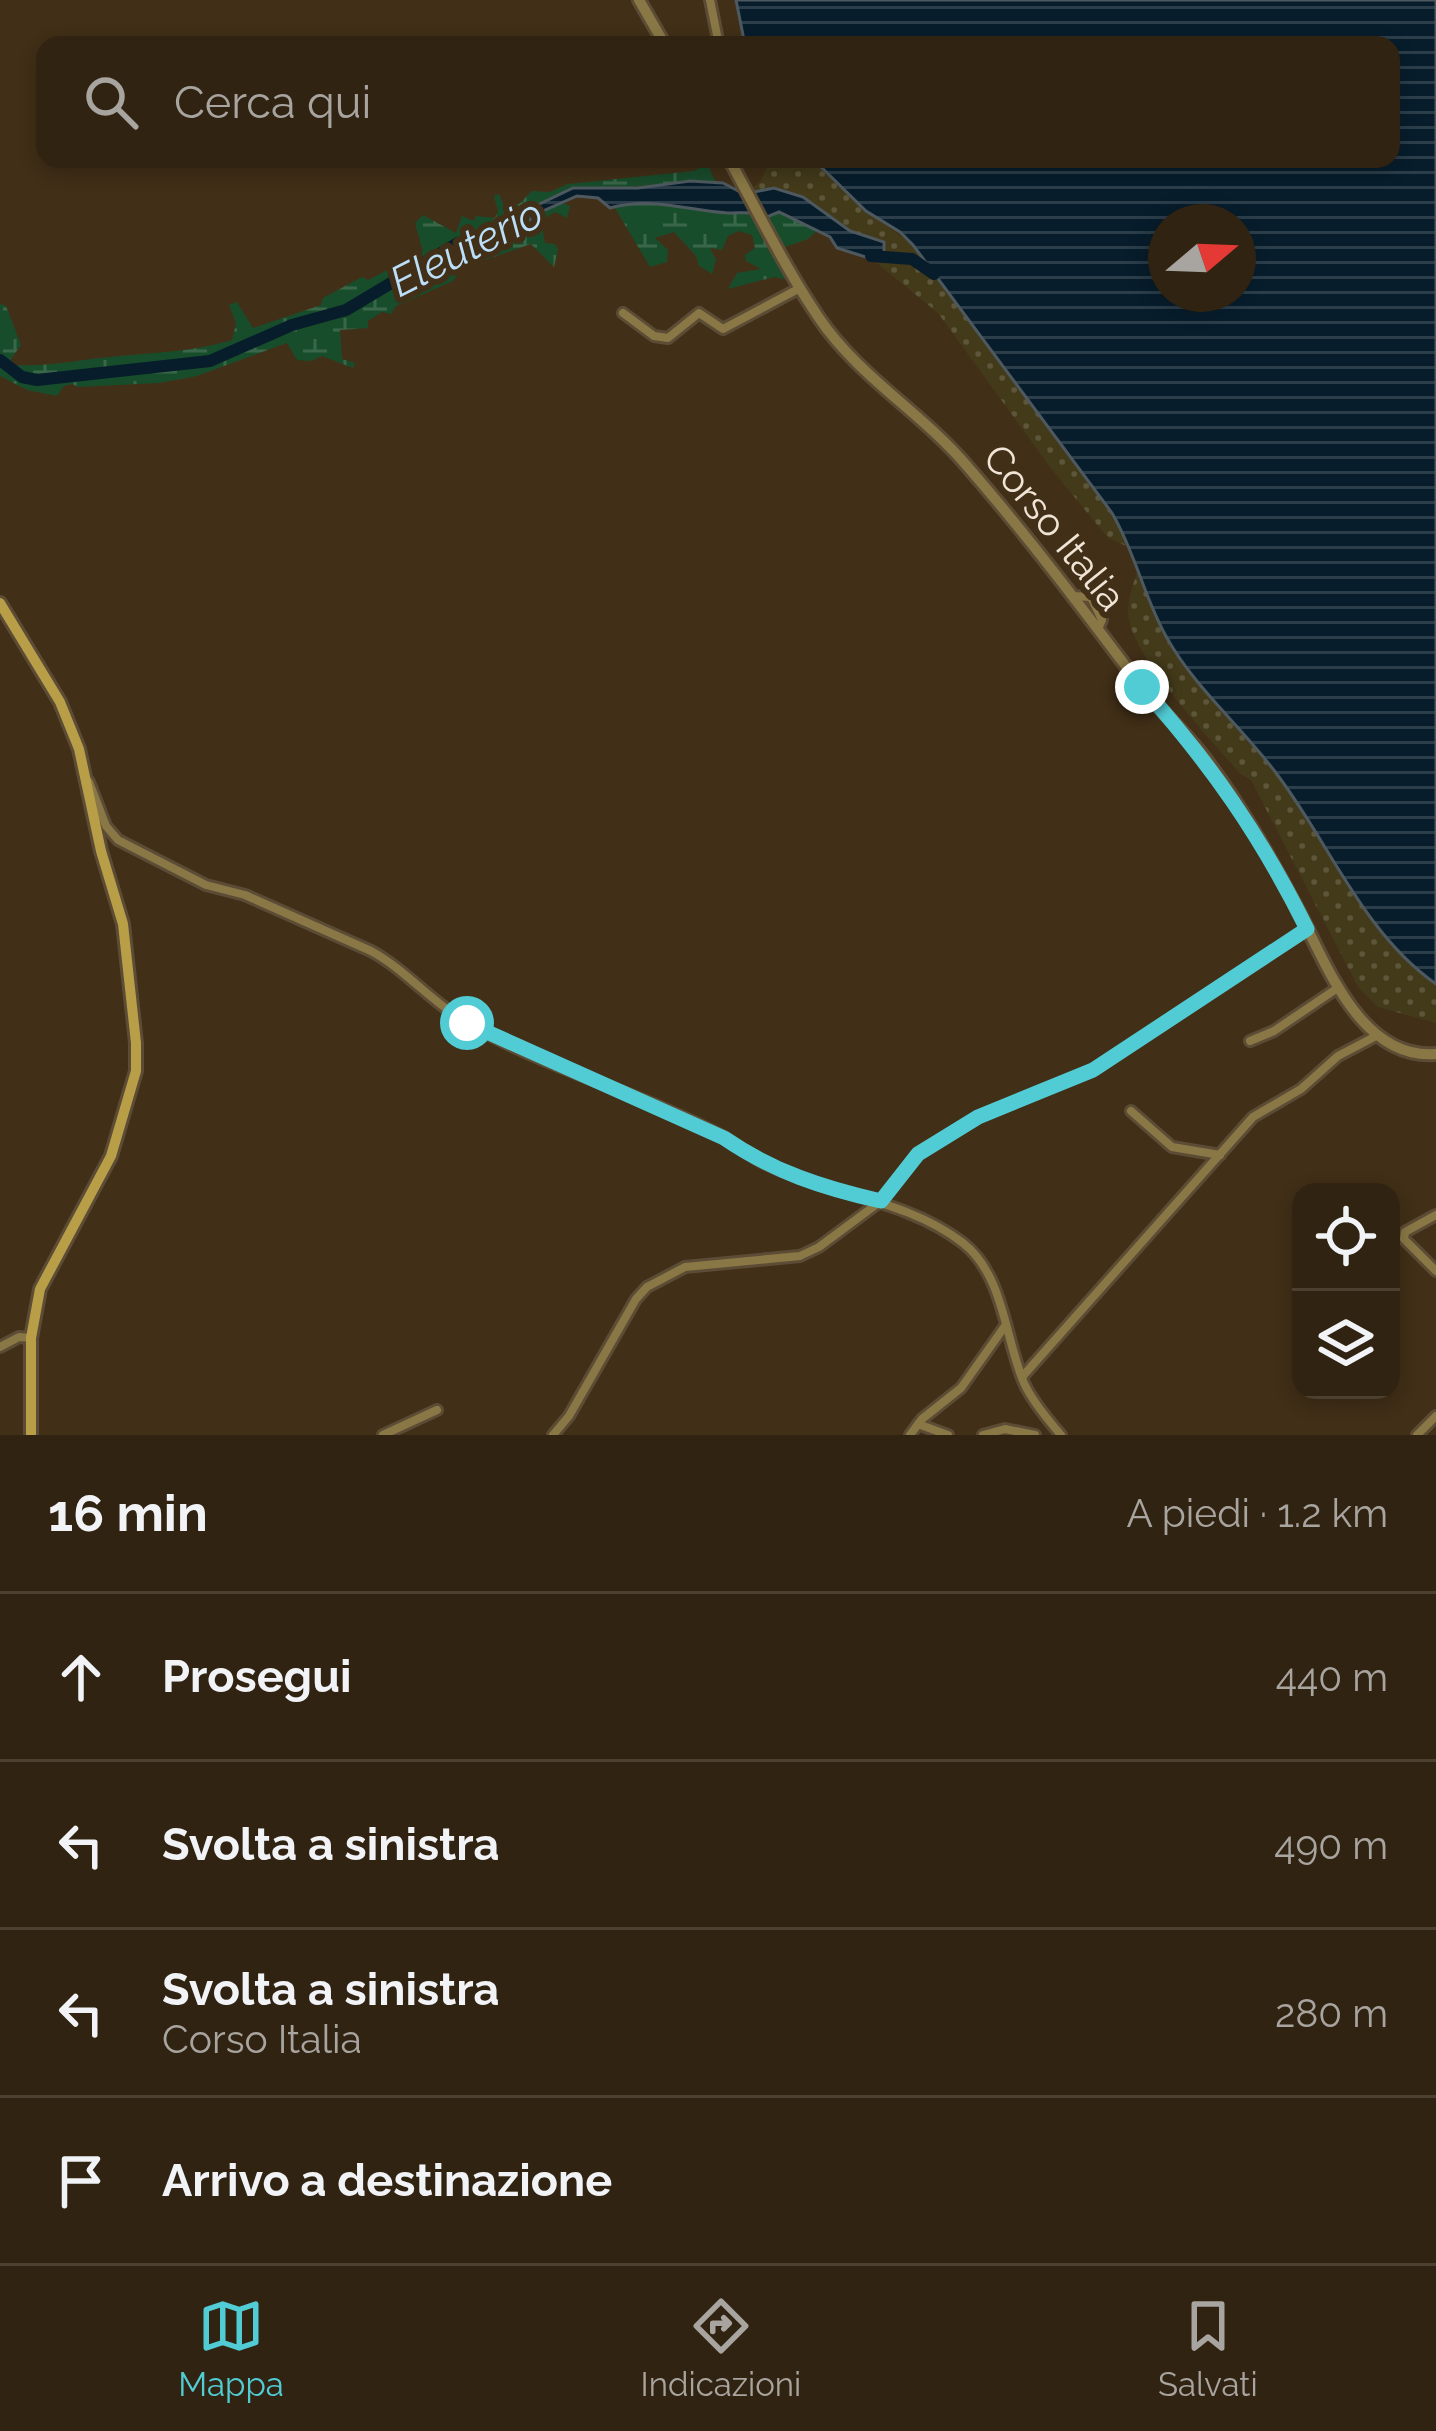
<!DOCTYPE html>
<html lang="it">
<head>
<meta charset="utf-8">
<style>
	body { margin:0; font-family:Raleway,sans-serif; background:#3d2f1f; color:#f1f3f6 }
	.controls { position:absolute; right:36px; bottom:36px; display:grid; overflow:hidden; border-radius:24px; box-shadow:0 6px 18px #0003 }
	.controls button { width:108px; height:108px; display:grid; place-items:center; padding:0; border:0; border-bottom:3px solid #4c4031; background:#312311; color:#f1f3f6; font:60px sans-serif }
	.compass { position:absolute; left:1148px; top:204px; width:108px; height:108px; border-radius:50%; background:#312311; box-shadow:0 6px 18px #0003; rotate:71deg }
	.stop { position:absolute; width:36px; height:36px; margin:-27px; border:9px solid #51ccd4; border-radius:50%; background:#fff }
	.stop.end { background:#51ccd4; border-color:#fff; box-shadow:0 3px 12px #0008 }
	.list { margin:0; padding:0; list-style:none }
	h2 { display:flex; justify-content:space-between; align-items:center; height:156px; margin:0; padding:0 48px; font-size:51px }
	h2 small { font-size:39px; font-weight:400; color:#a8a49f }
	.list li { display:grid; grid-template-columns:78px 1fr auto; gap:36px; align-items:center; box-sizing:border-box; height:168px; padding:0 48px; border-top:3px solid #4c4031 }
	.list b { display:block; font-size:45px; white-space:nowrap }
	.list p { margin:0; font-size:39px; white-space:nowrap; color:#a8a49f }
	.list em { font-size:39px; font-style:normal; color:#a8a49f }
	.icon { flex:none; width:66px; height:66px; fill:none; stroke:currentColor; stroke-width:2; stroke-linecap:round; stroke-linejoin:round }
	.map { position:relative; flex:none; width:1436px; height:1435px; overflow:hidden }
	.search { position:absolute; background:#312311; box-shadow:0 6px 18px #0003; left:36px; right:36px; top:36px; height:132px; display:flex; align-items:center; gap:30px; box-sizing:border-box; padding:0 42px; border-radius:24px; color:#a8a49f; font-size:45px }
	.sheet { height:828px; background:#312311 }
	nav { display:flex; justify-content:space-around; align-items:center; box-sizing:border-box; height:168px; border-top:3px solid #4c4031; background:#312311; font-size:33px; color:#a8a49f }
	nav a { display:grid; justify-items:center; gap:6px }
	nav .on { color:#51ccd4 }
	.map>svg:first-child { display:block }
</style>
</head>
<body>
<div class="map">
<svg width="1436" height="1435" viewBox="0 0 1436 1435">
	<defs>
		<pattern id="wetland-marsh" width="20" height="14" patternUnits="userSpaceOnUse" patternTransform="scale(3)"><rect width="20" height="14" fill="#184d2b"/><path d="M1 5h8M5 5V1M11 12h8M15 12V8" fill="none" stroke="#3a6649"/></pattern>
		<pattern id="sand-dots" width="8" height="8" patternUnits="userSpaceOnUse" patternTransform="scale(3)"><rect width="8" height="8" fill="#433a1a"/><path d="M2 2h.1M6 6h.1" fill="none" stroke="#5e563a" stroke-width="1.8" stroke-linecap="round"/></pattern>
		<pattern id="water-rules" width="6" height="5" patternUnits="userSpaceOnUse" patternTransform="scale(3)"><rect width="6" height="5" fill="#071d2c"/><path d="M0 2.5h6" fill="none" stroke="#2b3e4a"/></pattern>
	</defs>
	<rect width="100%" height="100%" fill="#412f17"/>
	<g fill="url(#wetland-marsh)">
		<path d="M695,159h10l11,24 -27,-2 -100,10 -16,-3 -107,52c42,-4 58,-18 93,-38l11,4 -3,12 -12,-6c-15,7 -13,16 -10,31l10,1 3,5 -4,18 -23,-23 -69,24 -9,13 -57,25 -5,8 -9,-2 -14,9v7l-28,2 2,29 13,4 -2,5 -31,-12 -11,5 -14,-1 -10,-17 -90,33 -38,7 -81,4 -6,-3 -8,2 -7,10 -30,-6 -27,-14v-72l6,2 15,39 -10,14 3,6c36,2 69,-6 105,-9 41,-4 72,-4 113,-16l4,-17 -7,-18 8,-3 16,26 68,-23 2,-7 39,-21 6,3 55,-28 -8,-29 8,-8 33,18 6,-17 12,5 2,-5 19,2 3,-7 -4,-15 5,-2 6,14 14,-4 13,-13 18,1 18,-8 126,-13 5,-3z"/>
		<path d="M667,203l60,10 22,-2 44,70 -19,-4 -46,12 9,-16 24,-4 -15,-8 -1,-6 10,-7 -3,-13 -13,-4 -11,5 -6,14 -12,-2 6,12 -4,14 -13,-8 -3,-10 -22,-24 -19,6 13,12 -1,12 -17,5 -35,-59 1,-3z"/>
		<path d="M779,211l39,19 -10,9 -23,8 -18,-30z"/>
	</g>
	<g fill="url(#sand-dots)">
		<path d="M772,159h41l53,52 47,34 199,268 21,36 -25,-11 -58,-71 -112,-154 -66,-54 15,-1 -4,-16 -33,-11 -47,-34 -59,-3 16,-12z"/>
		<path d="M1139,567l24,65 14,23 104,124 113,167 42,38v39l-58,-16 -20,-20 -107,-207 -11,-6c-29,-35 -110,-119 -112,-161 0,-16 6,-31 11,-46z"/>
	</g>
	<g fill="url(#water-rules)" stroke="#4d595f" stroke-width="3" fill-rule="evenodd">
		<path d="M736,0h700v984c-73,-51 -107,-142 -160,-211 -34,-46 -81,-85 -109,-135 -23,-40 -31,-84 -55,-125l-199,-268 -13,-13 -34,-21 -53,-52h578v-114h-646zM1238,222v72h-72v-72z"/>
		<path d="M690,181l33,2 21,11 30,-6 29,9 47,34 34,11v11l5,3 -17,3 -35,-11 -7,-11 -51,-25 -12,5c-15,-6 -23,-4 -39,-4 -39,-2 -78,-17 -118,-5l-12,-10 -21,-2 -34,15 -28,19 -57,13 115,-55h65z"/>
	</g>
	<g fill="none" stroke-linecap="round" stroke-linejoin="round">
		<g stroke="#071d2c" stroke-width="12">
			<path d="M871,256l41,3 22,15"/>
			<path d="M0,360l22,17 15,3 173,-19 82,-36 54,-15 112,-67 15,-4"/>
		</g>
		<defs>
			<g id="minor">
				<path d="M710,0l9,45"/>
				<path d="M623,313l31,23 14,2 31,-25 24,16 77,-41"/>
				<path d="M1072,596l19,1 11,23 -4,9"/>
				<path d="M89,782l17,44 12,14 88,45 39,10 126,56c35,19 60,51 95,71 81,47 175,71 258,115 13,8 25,18 38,25 66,34 141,35 201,81 41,32 42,96 61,140 8,18 24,37 37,52"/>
				<path d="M1250,1041l24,-10 65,-44"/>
				<path d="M1131,1111l41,36 48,8"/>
				<path d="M1436,1215l-31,17 -1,7 32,32"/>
				<path d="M0,1347l19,-10 12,1"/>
				<path d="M1022,1377l231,-260 48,-28 37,-33 40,-21"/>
				<path d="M918,1424l30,11"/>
				<path d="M383,1435l54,-25"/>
				<path d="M553,1435l16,-19 67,-117 11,-12 38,-20 115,-11 19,-9 62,-46 37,-48 60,-36 115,-47 215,-141"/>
				<path d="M910,1435l12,-16 39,-31 44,-62"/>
				<path d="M983,1435l22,-6 30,6"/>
				<path d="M1417,1435l19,-19"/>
			</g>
			<g id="tertiary">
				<path d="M639,0l26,45"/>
				<path d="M729,159c29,53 56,109 90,159 40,59 102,94 148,148 60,69 115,142 170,215 20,27 46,49 66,75 38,49 67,102 96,156 28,53 62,148 137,142"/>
			</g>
			<path id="secondary" d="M0,603l60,99 19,47 22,102 22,73 13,119v28l-25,85 -71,133 -9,49v97"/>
		</defs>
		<use href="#minor" stroke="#5d4c35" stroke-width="14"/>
		<use href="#tertiary" stroke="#5d4c35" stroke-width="16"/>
		<use href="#secondary" stroke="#5d4c35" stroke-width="16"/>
		<use href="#minor" stroke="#897845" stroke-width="8"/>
		<use href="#tertiary" stroke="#897845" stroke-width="10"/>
		<use href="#secondary" stroke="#b99e48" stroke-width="10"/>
	</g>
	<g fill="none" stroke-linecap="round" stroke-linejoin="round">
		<path stroke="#51ccd4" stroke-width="15" d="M467,1023l257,115c50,34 99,50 157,63l37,-47 60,-37 115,-47 214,-141c-46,-93 -97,-166 -165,-242"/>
	</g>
	<g text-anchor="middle" stroke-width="12" stroke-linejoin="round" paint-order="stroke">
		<g font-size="39" fill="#efe4d5" stroke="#412f17">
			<text transform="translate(1055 527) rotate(51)" y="14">Corso Italia</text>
		</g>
		<g font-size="42" font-style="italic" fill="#bbdef9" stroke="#412f17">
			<text transform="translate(466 247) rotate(-27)" y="15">Eleuterio</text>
		</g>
	</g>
</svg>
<div class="controls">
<button><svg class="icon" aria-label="locate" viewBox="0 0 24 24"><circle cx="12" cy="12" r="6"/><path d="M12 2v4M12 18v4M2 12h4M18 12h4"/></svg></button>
<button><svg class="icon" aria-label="layers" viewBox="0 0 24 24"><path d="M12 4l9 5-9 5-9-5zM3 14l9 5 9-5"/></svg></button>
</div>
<svg class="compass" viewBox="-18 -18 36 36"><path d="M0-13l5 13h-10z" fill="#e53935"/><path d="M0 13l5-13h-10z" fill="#a8a49f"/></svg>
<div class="stop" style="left:467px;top:1023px"></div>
<div class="stop end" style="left:1142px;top:687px"></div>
<div class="search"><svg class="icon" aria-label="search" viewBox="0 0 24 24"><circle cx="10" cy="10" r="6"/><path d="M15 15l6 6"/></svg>Cerca qui</div>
</div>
<section class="sheet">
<h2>16 min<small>A piedi · 1.2 km</small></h2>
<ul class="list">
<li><svg class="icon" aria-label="ahead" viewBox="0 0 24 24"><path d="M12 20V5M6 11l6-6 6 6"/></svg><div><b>Prosegui</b></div><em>440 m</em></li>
<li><svg class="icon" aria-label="left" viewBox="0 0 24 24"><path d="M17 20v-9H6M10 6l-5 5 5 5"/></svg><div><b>Svolta a sinistra</b></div><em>490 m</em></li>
<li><svg class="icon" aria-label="left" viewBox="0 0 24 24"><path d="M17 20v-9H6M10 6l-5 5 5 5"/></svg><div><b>Svolta a sinistra</b><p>Corso Italia</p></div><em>280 m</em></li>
<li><svg class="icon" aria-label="arrive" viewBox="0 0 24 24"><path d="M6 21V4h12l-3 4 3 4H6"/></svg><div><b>Arrivo a destinazione</b></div></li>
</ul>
</section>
<nav>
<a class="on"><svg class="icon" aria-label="map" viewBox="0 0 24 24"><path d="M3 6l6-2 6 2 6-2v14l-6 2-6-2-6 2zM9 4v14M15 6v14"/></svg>Mappa</a>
<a><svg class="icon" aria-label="directions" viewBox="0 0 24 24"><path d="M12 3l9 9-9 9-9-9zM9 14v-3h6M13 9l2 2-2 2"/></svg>Indicazioni</a>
<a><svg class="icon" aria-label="saved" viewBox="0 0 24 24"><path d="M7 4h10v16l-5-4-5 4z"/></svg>Salvati</a>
</nav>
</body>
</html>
